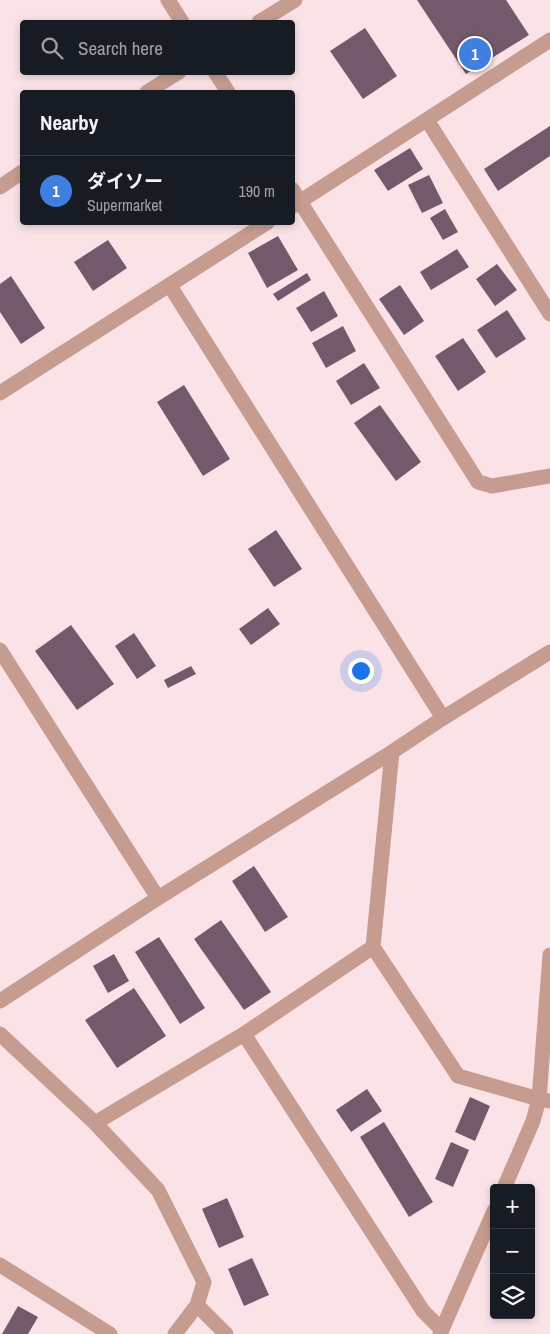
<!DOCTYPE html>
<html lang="en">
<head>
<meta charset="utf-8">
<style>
	body { margin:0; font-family:"Archivo Narrow","Noto Sans JP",sans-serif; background:#242831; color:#f1f3f6 }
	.controls { position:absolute; right:15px; bottom:15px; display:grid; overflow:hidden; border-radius:5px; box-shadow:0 2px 8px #0003 }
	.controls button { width:45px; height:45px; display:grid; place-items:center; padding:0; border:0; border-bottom:1px solid #363941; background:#171b24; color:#f1f3f6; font:25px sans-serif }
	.you { position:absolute; left:360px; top:670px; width:18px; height:18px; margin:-12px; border:4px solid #fff; border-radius:50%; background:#1a73e8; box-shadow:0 0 0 8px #1a73e833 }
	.badge { display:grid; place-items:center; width:32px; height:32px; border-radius:50%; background:#377b8b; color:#fff; font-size:16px; font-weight:700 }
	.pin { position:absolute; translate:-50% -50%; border:2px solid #fff; box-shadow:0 1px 5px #0006 }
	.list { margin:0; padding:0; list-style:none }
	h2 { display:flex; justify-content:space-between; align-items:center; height:65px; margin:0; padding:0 20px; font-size:21px }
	h2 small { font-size:16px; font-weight:400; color:#9ea1a6 }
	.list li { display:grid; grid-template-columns:32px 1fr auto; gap:15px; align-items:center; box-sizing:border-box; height:70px; padding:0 20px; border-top:1px solid #363941 }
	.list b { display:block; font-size:19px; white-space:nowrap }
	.list p { margin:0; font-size:16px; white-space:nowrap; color:#9ea1a6 }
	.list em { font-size:16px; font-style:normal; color:#9ea1a6 }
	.icon { flex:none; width:28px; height:28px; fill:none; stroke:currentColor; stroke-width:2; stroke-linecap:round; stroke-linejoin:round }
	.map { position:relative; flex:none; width:550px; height:1334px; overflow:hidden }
	.search { position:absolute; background:#171b24; box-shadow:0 2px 8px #0003; left:20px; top:20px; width:275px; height:55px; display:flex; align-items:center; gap:12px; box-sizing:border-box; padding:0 18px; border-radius:5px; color:#9ea1a6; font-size:19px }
	.panel { position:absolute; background:#171b24; box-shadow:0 2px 8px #0003; left:20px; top:90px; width:275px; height:135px; border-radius:5px }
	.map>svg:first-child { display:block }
</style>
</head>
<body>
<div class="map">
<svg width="550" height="1334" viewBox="0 0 550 1334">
	<rect width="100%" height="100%" fill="#fbe2e6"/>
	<g fill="#74596c">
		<path d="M417,0h89l23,35 -63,39z"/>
		<path d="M365,28l32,48 -34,23 -33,-48z"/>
		<path d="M550,126v30l-52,35 -14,-22z"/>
		<path d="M410,148l13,21 -35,22 -14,-21z"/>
		<path d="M429,175l14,28 -21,10 -14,-28z"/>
		<path d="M445,209l13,23 -15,8 -13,-22z"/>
		<path d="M278,236l20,34 -31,18 -19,-35z"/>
		<path d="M108,240l19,28 -34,23 -19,-29z"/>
		<path d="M457,249l12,18 -38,23 -11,-18z"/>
		<path d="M497,264l20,26 -22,16 -19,-27z"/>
		<path d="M307,273l4,7 -33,21 -5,-7z"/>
		<path d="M11,276l34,52 -24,16 -21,-32v-28z"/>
		<path d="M400,285l24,36 -20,14 -25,-36z"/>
		<path d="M324,291l14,25 -27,16 -15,-24z"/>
		<path d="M507,310l19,29 -30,19 -19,-28z"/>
		<path d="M343,326l13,25 -30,17 -14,-25z"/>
		<path d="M463,338l23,34 -28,19 -23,-35z"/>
		<path d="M364,363l16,25 -29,17 -15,-24z"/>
		<path d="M184,385l46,74 -27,17 -46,-74z"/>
		<path d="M380,405l41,57 -25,19 -42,-58z"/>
		<path d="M276,530l26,39 -28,18 -26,-38z"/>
		<path d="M268,608l12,16 -29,21 -12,-16z"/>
		<path d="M71,625l43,59 -37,26 -42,-59z"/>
		<path d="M134,633l22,33 -19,13 -22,-33z"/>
		<path d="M191,666l5,8 -28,14 -4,-8z"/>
		<path d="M254,866l34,51 -23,15 -33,-51z"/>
		<path d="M221,920l50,72 -27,18 -50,-71z"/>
		<path d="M159,937l46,71 -25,16 -45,-72z"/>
		<path d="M114,954l15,27 -21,12 -15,-27z"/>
		<path d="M134,988l32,48 -49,32 -32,-48z"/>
		<path d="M367,1089l15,22 -31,21 -15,-22z"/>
		<path d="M470,1097l20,9 -15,35 -20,-9z"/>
		<path d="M384,1122l49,80 -24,15 -49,-80z"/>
		<path d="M451,1142l18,8 -16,37 -18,-8z"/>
		<path d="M227,1198l17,39 -25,11 -17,-39z"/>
		<path d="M252,1258l17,37 -25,11 -16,-37z"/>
		<path d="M18,1306l20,11 -10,17h-26z"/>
	</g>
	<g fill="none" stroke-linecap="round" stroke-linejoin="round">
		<g stroke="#c59c8f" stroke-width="15">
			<path d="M168,0l14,22"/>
			<path d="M215,72l13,20"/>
			<path d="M427,120l123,194"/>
			<path d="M292,189l186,293 14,4 58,-10"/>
			<path d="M293,206l257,-166"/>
			<path d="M170,286l273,432"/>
			<path d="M0,393l268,-171"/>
			<path d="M0,650l158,248"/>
			<path d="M392,752l-19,195 85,129 81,23 11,2"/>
			<path d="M0,1001l158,-103 234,-146 51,-34 107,-66"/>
			<path d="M0,1034l95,89 63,67 46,92 -7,23 -22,29"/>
			<path d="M244,1034l179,277 19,19"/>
			<path d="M95,1123l149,-89 129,-87"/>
			<path d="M504,1188l29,-67 6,-22 11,-144"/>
			<path d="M0,1265l110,69"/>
			<path d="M197,1305l29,29"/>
			<path d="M440,1334l54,-123"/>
		</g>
		<g stroke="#c59c8f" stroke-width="15">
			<path d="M259,22l36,-22"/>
			<path d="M147,92l32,-20"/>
			<path d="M0,187l22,-15"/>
		</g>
	</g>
</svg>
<div class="controls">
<button>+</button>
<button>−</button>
<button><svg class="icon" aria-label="layers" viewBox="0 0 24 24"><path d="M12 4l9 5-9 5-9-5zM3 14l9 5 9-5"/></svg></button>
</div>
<div class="you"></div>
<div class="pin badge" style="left:475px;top:54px;background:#3f7fe0">1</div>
<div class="search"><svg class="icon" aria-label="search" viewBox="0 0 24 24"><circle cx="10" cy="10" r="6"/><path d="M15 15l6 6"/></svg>Search here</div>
<section class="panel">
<h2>Nearby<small></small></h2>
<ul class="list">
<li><span class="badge" style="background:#3f7fe0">1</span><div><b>ダイソー</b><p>Supermarket</p></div><em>190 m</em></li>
</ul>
</section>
</div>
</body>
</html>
